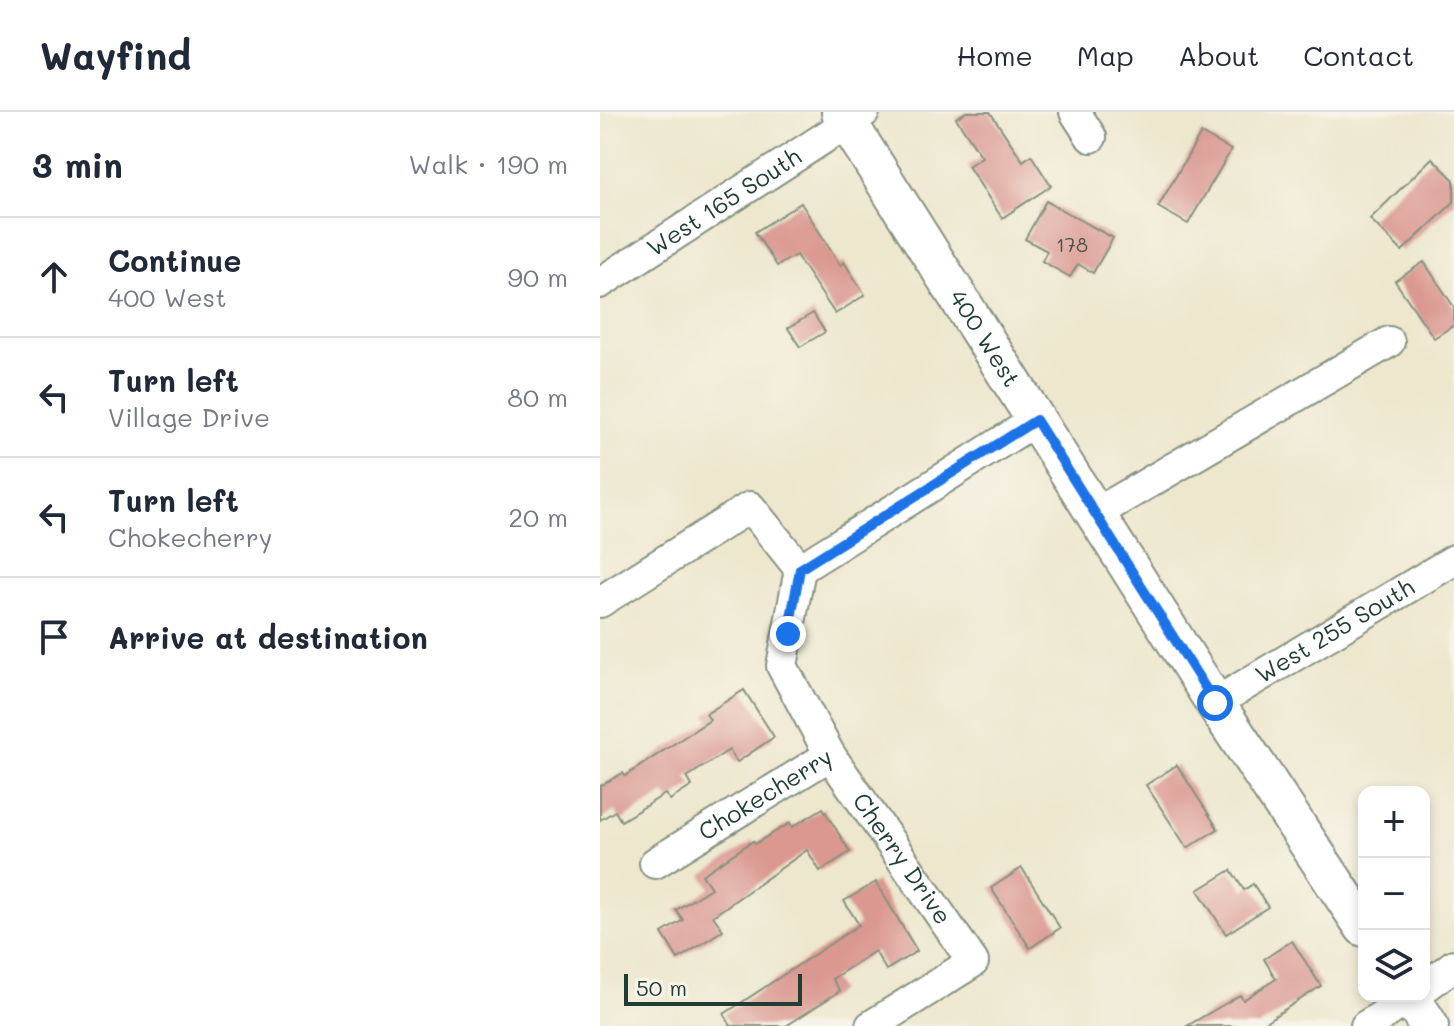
<!DOCTYPE html>
<html lang="en">
<head>
<meta charset="utf-8">
<style>
	body { margin:0; font-family:Mali,sans-serif; background:#f6f6f7; color:#1f2937 }
	.controls { position:absolute; right:24px; bottom:24px; display:grid; overflow:hidden; border-radius:16px; box-shadow:0 4px 12px #0003 }
	.controls button { width:72px; height:72px; display:grid; place-items:center; padding:0; border:0; border-bottom:2px solid #e0e1e3; background:#fff; color:#1f2937; font:40px sans-serif }
	.scale { position:absolute; left:24px; bottom:20px; width:178px; box-sizing:border-box; padding-left:8px; border:4px solid #1f3d34; border-top:0; font-size:22px; line-height:28px; white-space:nowrap; color:#1f3d34; -webkit-text-stroke:6px #f7f3e8; paint-order:stroke }
	.stop { position:absolute; width:24px; height:24px; margin:-18px; border:6px solid #1a73e8; border-radius:50%; background:#fff }
	.stop.end { background:#1a73e8; border-color:#fff; box-shadow:0 2px 8px #0008 }
	.list { margin:0; padding:0; list-style:none }
	h2 { display:flex; justify-content:space-between; align-items:center; height:104px; margin:0; padding:0 32px; font-size:34px }
	h2 small { font-size:26px; font-weight:400; color:#747a83 }
	.list li { display:grid; grid-template-columns:52px 1fr auto; gap:24px; align-items:center; box-sizing:border-box; height:120px; padding:0 32px; border-top:2px solid #e0e1e3 }
	.list b { display:block; font-size:30px; white-space:nowrap }
	.list p { margin:0; font-size:26px; white-space:nowrap; color:#747a83 }
	.list em { font-size:26px; font-style:normal; color:#747a83 }
	.icon { flex:none; width:44px; height:44px; fill:none; stroke:currentColor; stroke-width:2; stroke-linecap:round; stroke-linejoin:round }
	.map { position:relative; flex:none; width:854px; height:914px; overflow:hidden }
	header { display:flex; align-items:center; gap:48px; box-sizing:border-box; height:112px; padding:0 40px; background:#fff; border-bottom:2px solid #e0e1e3 }
	header strong { font-size:38px }
	nav { display:flex; gap:44px; margin-inline-start:auto; font-size:28px }
	main { display:flex }
	aside { flex:1; background:#fff }
	.map>svg:first-child { display:block }
</style>
</head>
<body>
<header>
<strong>Wayfind</strong>
<nav><a>Home</a><a>Map</a><a>About</a><a>Contact</a></nav>
</header>
<main>
<aside>
<h2>3 min<small>Walk · 190 m</small></h2>
<ul class="list">
<li><svg class="icon" aria-label="ahead" viewBox="0 0 24 24"><path d="M12 20V5M6 11l6-6 6 6"/></svg><div><b>Continue</b><p>400 West</p></div><em>90 m</em></li>
<li><svg class="icon" aria-label="left" viewBox="0 0 24 24"><path d="M17 20v-9H6M10 6l-5 5 5 5"/></svg><div><b>Turn left</b><p>Village Drive</p></div><em>80 m</em></li>
<li><svg class="icon" aria-label="left" viewBox="0 0 24 24"><path d="M17 20v-9H6M10 6l-5 5 5 5"/></svg><div><b>Turn left</b><p>Chokecherry</p></div><em>20 m</em></li>
<li><svg class="icon" aria-label="arrive" viewBox="0 0 24 24"><path d="M6 21V4h12l-3 4 3 4H6"/></svg><div><b>Arrive at destination</b></div></li>
</ul>
</aside>
<div class="map">
<svg width="854" height="914" viewBox="0 0 854 914">
	<rect width="100%" height="100%" fill="#f7f3e8"/>
	<filter id="ink" filterUnits="userSpaceOnUse"><feTurbulence type="fractalNoise" baseFrequency=".0125" numOctaves="2"/><feDisplacementMap in="SourceGraphic" scale="16" xChannelSelector="R" yChannelSelector="G"/><feConvolveMatrix kernelMatrix="1 2 1 2 8 2 1 2 1" color-interpolation-filters="sRGB"/></filter>
	<filter id="wash" filterUnits="userSpaceOnUse"><feTurbulence type="fractalNoise" baseFrequency=".006" numOctaves="4" result="noise"/><feDisplacementMap in="SourceGraphic" scale="32" xChannelSelector="R" yChannelSelector="G"/><feGaussianBlur stdDeviation="1.8" result="paint"/><feColorMatrix in="noise" values="0 0 0 0 0 0 0 0 0 0 0 0 0 0 0 0 0 1.4 0 .05"/><feComposite in="paint" operator="in"/></filter>
	<g filter="url(#wash)">
		<rect width="100%" height="100%" fill="#ede7cd"/>
		<g id="blocks">
			<g fill="#da9890">
				<path d="M366,0h24l33,49 8,-6 20,31 -49,32 -34,-52 14,-9 -26,-39z"/>
				<path d="M601,21l30,17 -43,74 -30,-17z"/>
				<path d="M832,46l22,22v22l-52,49 -32,-32z"/>
				<path d="M446,89l67,37 -20,35 -15,-9 -8,13 -28,-16 5,-10 -22,-12z"/>
				<path d="M201,91l39,62 4,-3 21,33 -30,19 -39,-59 -19,11 -22,-34z"/>
				<path d="M824,150l30,45v18l-20,13 -39,-57z"/>
				<path d="M213,201l12,19 -25,15 -12,-19z"/>
				<path d="M144,578l30,47 -37,25 -8,-12 -42,27 5,9 -22,14 -5,-6 -44,27 -6,-10 -15,9v-34l23,-13 2,3 85,-56 -4,-6z"/>
				<path d="M577,653l41,64 -31,19 -41,-63z"/>
				<path d="M223,696l27,44 -30,19 -13,-21 -94,66 10,14 -45,29 -16,-26 21,-13 -7,-10 35,-22 -9,-13 51,-34 2,3 35,-21 2,4z"/>
				<path d="M422,756l38,60 -30,20 -39,-60z"/>
				<path d="M631,758l13,20 9,-6 15,23 -42,27 -28,-44z"/>
				<path d="M276,770l41,69 -31,19 -11,-19 -43,28 8,12 -54,35h-55l-7,-12 135,-89 -15,-24z"/>
				<path d="M692,829l29,45 -62,40h-72l53,-31 3,5 33,-21 -12,-20z"/>
			</g>
		</g>
	</g>
	<g filter="url(#ink)">
		<use href="#blocks" fill-opacity="0" stroke="#869280" stroke-width="2"/>
		<g fill="none" stroke-linecap="round" stroke-linejoin="round">
			<defs>
				<g id="minor">
					<path d="M475,0l16,25"/>
					<path id="s1" d="M0,171l264,-171"/>
					<path d="M495,402l294,-172"/>
					<path id="s2" d="M200,457l-18,97 48,89 143,207 -102,64"/>
					<path d="M200,457l236,-149"/>
					<path d="M0,490l150,-95 50,62"/>
					<path id="s3" d="M615,591l239,-143"/>
					<path id="s4" d="M55,751l175,-108"/>
					<path d="M824,876l30,-23"/>
					<path d="M766,914l47,-30"/>
				</g>
				<g id="major">
					<path id="s5" d="M241,0l374,591 149,224"/>
					<path d="M810,884l19,30"/>
				</g>
			</defs>
			<use href="#minor" stroke="#869280" stroke-width="34"/>
			<use href="#major" stroke="#869280" stroke-width="42"/>
			<use href="#minor" stroke="#fff" stroke-width="30"/>
			<use href="#major" stroke="#fff" stroke-width="38"/>
		</g>
	</g>
	<g fill="none" stroke-linecap="round" stroke-linejoin="round" filter="url(#ink)">
		<path stroke="#1a73e8" stroke-width="10" d="M188,522l12,-65 236,-149 179,283"/>
	</g>
	<g text-anchor="middle" stroke-width="8" stroke-linejoin="round" paint-order="stroke">
		<g font-size="20" fill="#4e544b">
			<text x="472" y="140">178</text>
		</g>
		<g font-size="24" fill="#1f3d34" stroke="#f7f3e8">
			<text dy="8" stroke="none"><textPath href="#s1" startOffset="148">West 165 South</textPath></text>
			<text dy="8" stroke="none"><textPath href="#s5" startOffset="268">400 West</textPath></text>
			<text dy="8" stroke="none"><textPath href="#s3" startOffset="140">West 255 South</textPath></text>
			<text dy="8" stroke="none"><textPath href="#s4" startOffset="130">Chokecherry</textPath></text>
			<text dy="8" stroke="none"><textPath href="#s2" startOffset="326">Cherry Drive</textPath></text>
		</g>
	</g>
</svg>
<div class="controls">
<button>+</button>
<button>−</button>
<button><svg class="icon" aria-label="layers" viewBox="0 0 24 24"><path d="M12 4l9 5-9 5-9-5zM3 14l9 5 9-5"/></svg></button>
</div>
<div class="scale">50 m</div>
<div class="stop" style="left:615px;top:591px"></div>
<div class="stop end" style="left:188px;top:522px"></div>
</div>
</main>
</body>
</html>
